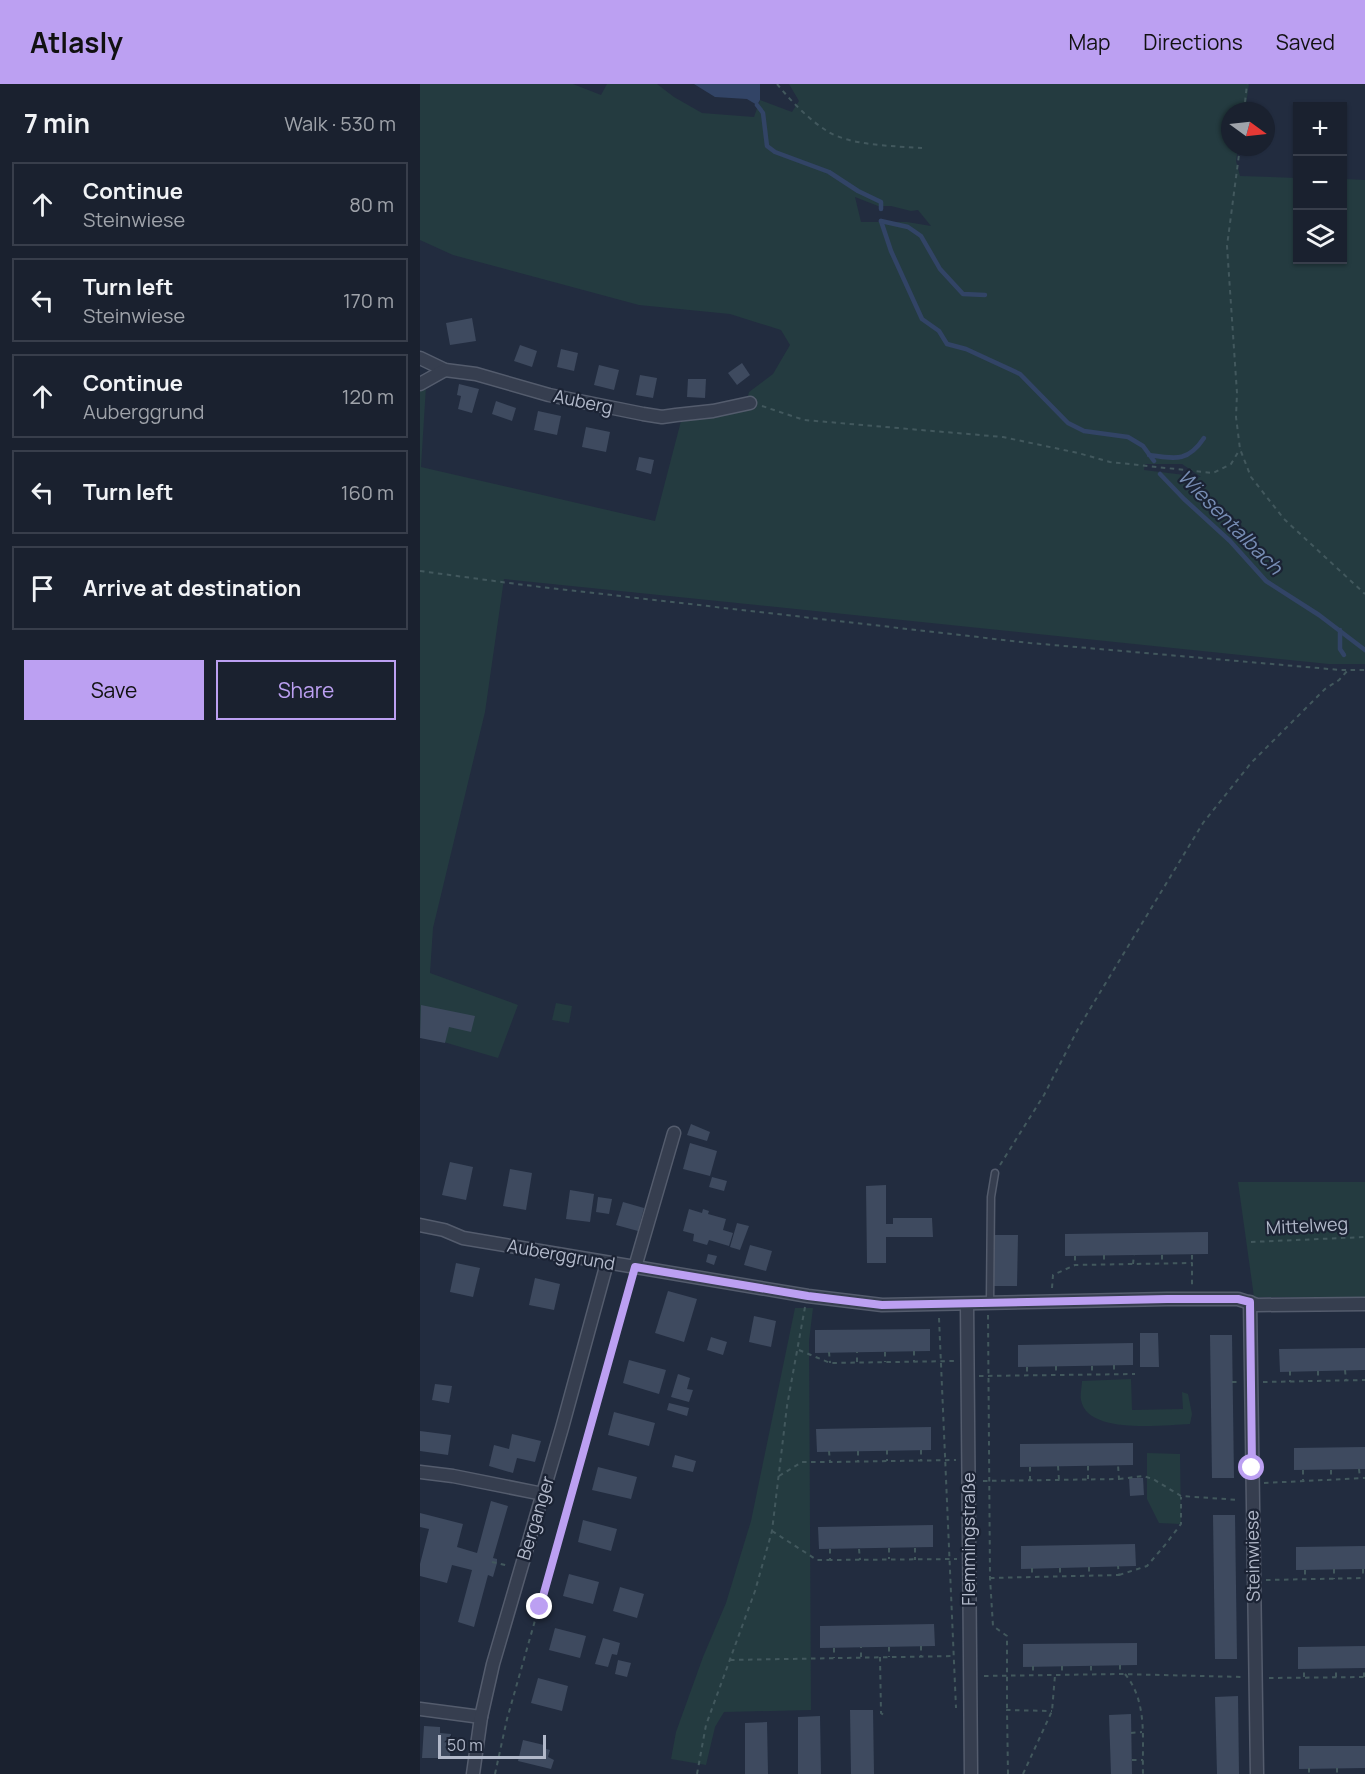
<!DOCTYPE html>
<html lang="en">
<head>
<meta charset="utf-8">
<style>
	body { margin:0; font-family:Manrope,sans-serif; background:#232937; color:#f1f3f6 }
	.controls { position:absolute; right:18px; top:18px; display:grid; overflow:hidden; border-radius:0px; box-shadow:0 2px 4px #0004 }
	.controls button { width:54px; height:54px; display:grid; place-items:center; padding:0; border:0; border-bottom:2px solid #383e4b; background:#1a212f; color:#f1f3f6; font:30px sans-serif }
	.compass { position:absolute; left:801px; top:18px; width:54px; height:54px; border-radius:50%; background:#1a212f; box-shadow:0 2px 4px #0004; rotate:105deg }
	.scale { position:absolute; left:18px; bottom:15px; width:108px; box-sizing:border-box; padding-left:6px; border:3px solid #b2b9ca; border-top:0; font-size:16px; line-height:21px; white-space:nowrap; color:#b2b9ca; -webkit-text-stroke:4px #1b2334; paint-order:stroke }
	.stop { position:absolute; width:18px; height:18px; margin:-14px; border:4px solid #bca0f2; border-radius:50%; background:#fff }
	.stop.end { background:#bca0f2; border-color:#fff; box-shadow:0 2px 6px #0008 }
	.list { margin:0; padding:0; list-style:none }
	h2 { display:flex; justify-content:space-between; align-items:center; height:78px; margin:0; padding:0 24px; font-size:26px }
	h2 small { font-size:20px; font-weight:400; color:#9fa3aa }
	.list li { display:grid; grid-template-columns:39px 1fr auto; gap:18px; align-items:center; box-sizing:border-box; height:84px; margin:0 12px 12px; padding:0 12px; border:2px solid #383e4b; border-radius:0px }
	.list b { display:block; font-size:22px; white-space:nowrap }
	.list p { margin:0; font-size:20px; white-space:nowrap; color:#9fa3aa }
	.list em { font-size:20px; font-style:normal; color:#9fa3aa }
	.actions { display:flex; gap:12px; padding:18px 24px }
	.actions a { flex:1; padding:14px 0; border:2px solid #bca0f2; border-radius:0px; text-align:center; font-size:21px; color:#bca0f2 }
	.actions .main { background:#bca0f2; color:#111 }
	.icon { flex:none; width:33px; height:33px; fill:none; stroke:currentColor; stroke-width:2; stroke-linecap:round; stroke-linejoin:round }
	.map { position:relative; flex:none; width:945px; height:1690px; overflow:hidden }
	header { display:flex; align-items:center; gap:36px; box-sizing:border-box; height:84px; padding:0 30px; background:#bca0f2; color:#111 }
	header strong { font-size:28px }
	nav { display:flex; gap:33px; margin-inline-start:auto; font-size:21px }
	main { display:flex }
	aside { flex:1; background:#1a212f }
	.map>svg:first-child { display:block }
</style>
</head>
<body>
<header>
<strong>Atlasly</strong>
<nav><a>Map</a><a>Directions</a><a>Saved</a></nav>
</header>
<main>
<aside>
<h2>7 min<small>Walk · 530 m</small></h2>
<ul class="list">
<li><svg class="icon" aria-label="ahead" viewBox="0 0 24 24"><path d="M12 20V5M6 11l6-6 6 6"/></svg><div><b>Continue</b><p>Steinwiese</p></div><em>80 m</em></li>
<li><svg class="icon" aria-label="left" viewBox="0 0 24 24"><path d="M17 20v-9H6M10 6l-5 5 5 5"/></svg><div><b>Turn left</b><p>Steinwiese</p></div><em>170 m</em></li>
<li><svg class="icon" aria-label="ahead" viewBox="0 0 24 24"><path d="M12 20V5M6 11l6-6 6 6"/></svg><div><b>Continue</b><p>Auberggrund</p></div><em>120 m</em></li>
<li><svg class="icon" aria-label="left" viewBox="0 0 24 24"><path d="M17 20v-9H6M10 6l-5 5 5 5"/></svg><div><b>Turn left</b></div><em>160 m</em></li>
<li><svg class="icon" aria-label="arrive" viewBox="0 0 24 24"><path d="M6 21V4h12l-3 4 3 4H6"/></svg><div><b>Arrive at destination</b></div></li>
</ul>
<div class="actions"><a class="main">Save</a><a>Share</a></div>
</aside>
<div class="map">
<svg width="945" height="1690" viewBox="0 0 945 1690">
	<rect width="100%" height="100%" fill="#222c3f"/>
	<g fill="#243b40" fill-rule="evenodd">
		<path d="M0,0h153l28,11 6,-11h50l17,13 28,16 52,4 6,-17 32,12 7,-11 -10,-17h460l-4,27h-15v36h8l-2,14 4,15 57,2 1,82h44l1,-81 22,1v484h-36l-825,-85 -19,133 -52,216 -3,45 88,32 -20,53 -78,-23v-645l6,-4 -5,81 234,54 26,-100 64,-13 4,-16 24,-18 17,-29 -9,-15 -51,-16 -91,-9 -186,-50 -33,-15zM435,113l23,9h13l20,5 7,-1 13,16 -24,-4h-46zM725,380h37l19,13 -57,-7z"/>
		<path d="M136,919l16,3 -3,17 -17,-3z"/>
		<path d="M818,1098h127v115h-111z"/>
		<path d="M375,1224h18l-4,33 2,369 -87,2 -9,15 -9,38 -35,-6 5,-27 27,-75 23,-54 25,-82z"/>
		<path d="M711,1295l1,31 51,-1 -1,-17 6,2 4,20 -2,10c-26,1 -103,11 -109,-24 -1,-6 1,-14 1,-19z"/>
		<path d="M727,1369l33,1 1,70 -22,-1 -12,-24z"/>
	</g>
	<path fill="#324466" d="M274,0h66v16l-3,5 -10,-6 -32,-2z"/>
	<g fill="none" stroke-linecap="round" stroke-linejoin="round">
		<g stroke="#324466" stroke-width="4.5">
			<path d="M337,21l6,8 4,33 8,6 54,20 29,19 23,11v7"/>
			<path d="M461,137l10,30 31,68 17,12 8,13 19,5 54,25 48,49 16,8 44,6 15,9 11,15"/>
			<path d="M461,137l27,6 13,9 19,33 23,25 22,1"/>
			<path d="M729,371c27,4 39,7 55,-17"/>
			<path d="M740,390l24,25 46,42 36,40 53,34 46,35"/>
			<path d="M920,546v19l4,6"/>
		</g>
	</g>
	<g fill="#3e4a5f">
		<path d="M52,234l4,23 -26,4 -4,-22z"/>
		<path d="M100,261l17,6 -5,16 -18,-6z"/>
		<path d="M141,265l17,4 -4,18 -17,-4z"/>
		<path d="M322,279l8,12 -13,10 -9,-12z"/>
		<path d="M179,281l20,5 -5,20 -20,-5z"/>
		<path d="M220,291l17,3 -4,20 -17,-3z"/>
		<path d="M268,295h18l-1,19 -18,-1z"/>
		<path d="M39,300l20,5 -7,24 -14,-4 3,-13 -4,-1z"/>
		<path d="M76,317l20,7 -4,13 -20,-7z"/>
		<path d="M118,327l23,5 -4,19 -23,-5z"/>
		<path d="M166,343l24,5 -4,20 -24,-5z"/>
		<path d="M219,373l15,3 -3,14 -15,-4z"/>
		<path d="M1,921l54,11 -4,16 -22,-5 -4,16 -25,-5z"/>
		<path d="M271,1040l19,8 -3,9 -20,-6z"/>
		<path d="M270,1059l27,8 -7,25 -27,-7z"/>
		<path d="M30,1078l23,5 -7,33 -24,-5z"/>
		<path d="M90,1085l22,4 -6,37 -23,-4z"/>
		<path d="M292,1093l15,4 -3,10 -15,-4z"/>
		<path d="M466,1101v39h7v-6h39l1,19h-47v26h-19l-1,-77z"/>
		<path d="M150,1106l24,4 -4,28 -24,-3z"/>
		<path d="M178,1113l14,2 -3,15 -13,-2z"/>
		<path d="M203,1118l21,6 -6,23 -22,-6z"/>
		<path d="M269,1125l13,4 1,-4 6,2 -1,3 18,5 -3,11 10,3 -4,13 -20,-6 -2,5 -14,-4 1,-7 -11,-3z"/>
		<path d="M317,1139l12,3 -9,24 -10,-3z"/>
		<path d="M788,1148v22l-143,2v-22z"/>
		<path d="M574,1151h24l-1,51h-24z"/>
		<path d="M330,1161l22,6 -6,20 -22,-6z"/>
		<path d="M288,1170l9,2 -3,9 -8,-3z"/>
		<path d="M36,1179l24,5 -7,29 -23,-5z"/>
		<path d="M115,1194l25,6 -6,26 -25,-5z"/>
		<path d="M248,1207l29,8 -13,43 -29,-9z"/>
		<path d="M334,1232l22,5 -5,26 -22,-5z"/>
		<path d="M510,1245v22l-115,2v-23z"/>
		<path d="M720,1249h18l1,34h-19z"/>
		<path d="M790,1251h22l2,143h-22z"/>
		<path d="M291,1253l16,5 -4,13 -16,-5z"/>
		<path d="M713,1259v22l-115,2v-22z"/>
		<path d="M945,1264v22l-85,2 -1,-23z"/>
		<path d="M209,1276l37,10 -7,24 -36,-11z"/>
		<path d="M258,1290l12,4 -3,11 6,1 -4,12 -18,-5z"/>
		<path d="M15,1300l17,2 -3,17 -17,-3z"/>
		<path d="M249,1319l20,5 -2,8 -20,-6z"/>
		<path d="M194,1328l41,11 -6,23 -41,-11z"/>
		<path d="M511,1343v23l-114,2 -1,-23z"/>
		<path d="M0,1347l31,4 -3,20 -28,-4z"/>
		<path d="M92,1350l29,7 -6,21 -18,-4 -4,15 -24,-7 5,-21 15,4z"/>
		<path d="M713,1359v22l-113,2v-23z"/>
		<path d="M945,1363v22l-71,1v-22z"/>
		<path d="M255,1371l21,6 -3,11 -21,-5z"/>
		<path d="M178,1383l39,10 -6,22 -39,-9z"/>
		<path d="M709,1394h14l1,17 -14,1z"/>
		<path d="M71,1417l17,5 -15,52 4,1v4l-4,14 -5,-2 -14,52 -16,-5 14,-52 -20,-5 -5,18 -27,-7v-12l9,-35 -9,-2v-14l43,11 -6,23 20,6z"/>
		<path d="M793,1431h22l2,144h-22z"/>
		<path d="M163,1436l34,9 -6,22 -33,-9z"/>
		<path d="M513,1441v22l-114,2 -1,-22z"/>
		<path d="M715,1460l1,22 -115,3v-23z"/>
		<path d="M945,1462v23l-69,1v-23z"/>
		<path d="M149,1490l30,8 -6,22 -30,-8z"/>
		<path d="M200,1503l24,7 -7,24 -24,-7z"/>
		<path d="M514,1540l1,22 -115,2v-22z"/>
		<path d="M135,1544l31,8 -6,22 -31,-8z"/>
		<path d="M183,1554l17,5 -3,12 -5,-1 -4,13 -13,-3z"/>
		<path d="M717,1559v22l-114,2v-23z"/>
		<path d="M945,1562v22l-67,1v-22z"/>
		<path d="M198,1576l13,3 -4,14 -12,-3z"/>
		<path d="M118,1594l30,8 -6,25 -31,-8z"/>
		<path d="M818,1612l1,78h-22l-2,-77z"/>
		<path d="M430,1626h23l1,64h-23z"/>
		<path d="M711,1630l1,60h-21l-2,-59z"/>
		<path d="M400,1632l1,58h-23v-57z"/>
		<path d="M347,1638l1,52h-23v-51z"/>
		<path d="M4,1642l16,1v6l11,1 -1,24h-28z"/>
		<path d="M103,1656l21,5 -1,3 7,2 -2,7 6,3 -3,9 -33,-8z"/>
		<path d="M879,1662h66v22l-66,1z"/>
	</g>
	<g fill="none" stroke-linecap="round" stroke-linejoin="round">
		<defs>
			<path id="service" d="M570,1218l1,-105 4,-24"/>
			<g id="minor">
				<path d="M0,274l25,12 31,4 73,21 94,19 19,3 14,-2 37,-4 37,-8"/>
				<path d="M0,300l25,-14"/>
				<path d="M0,1141l24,5 19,8 345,58 74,9 285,-6h71l19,6 108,-1"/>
				<path d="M215,1183l39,-134"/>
				<path d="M830,1218l7,472"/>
				<path d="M547,1220l4,470"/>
				<path d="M0,1388l33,4 90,18"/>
				<path d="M0,1625l61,8"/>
				<path d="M53,1690l8,-57 12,-53 69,-236 45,-165"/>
			</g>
		</defs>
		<use href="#service" stroke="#545c6d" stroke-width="9"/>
		<use href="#minor" stroke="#545c6d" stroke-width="15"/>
		<g stroke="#42585d" stroke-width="2" stroke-dasharray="4.5 4.5" stroke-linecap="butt">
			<path d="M357,0c14,17 31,35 50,47 23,15 69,15 95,17"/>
			<path d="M824,27l3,-27"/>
			<path d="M820,63l-13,99 10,147 -1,24 4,32 11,28 33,42 81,75"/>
			<path d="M342,322l42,14 199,17 75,16 32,9 103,11 18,-9 9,-15"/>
			<path d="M0,487l104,14 506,58 311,27h24"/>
			<path d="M580,1081l44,-70 35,-68 124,-204 48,-60 74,-74 14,-9 9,-10"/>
			<path d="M831,1158l114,-5"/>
			<path d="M684,1171v9"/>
			<path d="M742,1171v9"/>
			<path d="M772,1171v8"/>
			<path d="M655,1172v9"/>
			<path d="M713,1180l1,-9"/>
			<path d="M632,1204l1,-13 22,-10 117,-2v23"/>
			<path d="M568,1231l2,263 3,48 14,10v74"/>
			<path d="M519,1234l17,390"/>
			<path d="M379,1266l31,13 125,-2"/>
			<path d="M494,1267v11"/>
			<path d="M409,1268l1,11"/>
			<path d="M465,1268v10"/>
			<path d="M437,1278v-10"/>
			<path d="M694,1281v9"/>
			<path d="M636,1282v9"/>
			<path d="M672,1282v9"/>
			<path d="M607,1283v9"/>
			<path d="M925,1286l1,10"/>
			<path d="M870,1287v11"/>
			<path d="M898,1287v10"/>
			<path d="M559,1292l156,-2"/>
			<path d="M812,1298h7"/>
			<path d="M843,1298l102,-2"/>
			<path d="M467,1366v11"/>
			<path d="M501,1366v10"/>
			<path d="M409,1367l1,11 126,-2"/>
			<path d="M438,1367v10"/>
			<path d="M638,1382l1,14"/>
			<path d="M668,1382v13"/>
			<path d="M610,1383v13"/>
			<path d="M939,1385l1,9"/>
			<path d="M883,1386v10"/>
			<path d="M911,1386v9"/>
			<path d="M359,1392l23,-14h28"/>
			<path d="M699,1395l24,-3 10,3 28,17 58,4"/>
			<path d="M563,1397l136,-2 -1,-14"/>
			<path d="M844,1399l101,-5"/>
			<path d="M352,1447l45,29h12"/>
			<path d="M469,1464v11"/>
			<path d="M495,1464v12"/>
			<path d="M410,1465v11l127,-1"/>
			<path d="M439,1465l1,11"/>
			<path d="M72,1478l17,4"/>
			<path d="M669,1483v9"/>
			<path d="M612,1484v9"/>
			<path d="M640,1484v9"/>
			<path d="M914,1485v10"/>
			<path d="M943,1485v9"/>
			<path d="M885,1486v10"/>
			<path d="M699,1491l28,-9 18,-21 16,-21v-27"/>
			<path d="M570,1494l129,-3 -1,-9"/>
			<path d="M846,1496l99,-2"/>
			<path d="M501,1562v10"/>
			<path d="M469,1563v10"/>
			<path d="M414,1564v10"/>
			<path d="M441,1573v-10"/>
			<path d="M460,1573l1,56 5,4"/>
			<path d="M310,1576l225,-4"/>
			<path d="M700,1581v9"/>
			<path d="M613,1582v9"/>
			<path d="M642,1582v9"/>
			<path d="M671,1582v8"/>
			<path d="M705,1590c23,28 17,65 18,100"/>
			<path d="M564,1592l136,-2 123,3"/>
			<path d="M884,1593v-8"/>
			<path d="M916,1593v-9"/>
			<path d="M944,1593v-9"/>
			<path d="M849,1594l96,-1"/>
			<path d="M711,1649l11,-1"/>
			<path d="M712,1676h11"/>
			<path d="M889,1684v6"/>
			<path d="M917,1684v6"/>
			<path d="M75,1690l12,-55 125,-440"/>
			<path d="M277,1690l9,-49 49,-134 17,-60 15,-125 18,-99"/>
			<path d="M588,1690l-1,-64 45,1"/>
			<path d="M603,1690l29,-63 3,-36"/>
		</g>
		<use href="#service" stroke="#363e4f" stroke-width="6"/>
		<use href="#minor" stroke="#363e4f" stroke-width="12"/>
	</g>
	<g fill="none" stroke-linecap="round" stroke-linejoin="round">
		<path stroke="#bca0f2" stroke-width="8" d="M120,1523l95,-340 173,29 74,9 285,-6h71l12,3 2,166"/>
	</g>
	<g text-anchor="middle" stroke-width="4.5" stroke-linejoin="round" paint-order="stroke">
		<g font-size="18" fill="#b2b9ca" stroke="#1b2334">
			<text transform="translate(163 318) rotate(12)" y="6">Auberg</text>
			<text transform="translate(887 1142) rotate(-3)" y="6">Mittelweg</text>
			<text transform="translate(141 1171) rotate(10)" y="6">Auberggrund</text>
			<text transform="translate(116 1434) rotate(-73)" y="6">Berganger</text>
			<text transform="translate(549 1455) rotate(-90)" y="6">Flemmingstraße</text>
			<text transform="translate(833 1472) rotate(-91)" y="6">Steinwiese</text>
		</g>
		<g font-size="20" font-style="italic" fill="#778db4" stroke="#1b2334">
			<text transform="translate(810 438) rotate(45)" y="7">Wiesentalbach</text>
		</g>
	</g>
</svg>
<div class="controls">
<button>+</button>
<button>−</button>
<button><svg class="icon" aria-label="layers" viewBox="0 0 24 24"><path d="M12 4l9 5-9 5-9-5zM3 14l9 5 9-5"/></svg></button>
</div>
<svg class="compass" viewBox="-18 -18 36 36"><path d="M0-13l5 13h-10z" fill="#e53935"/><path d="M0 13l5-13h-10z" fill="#9fa3aa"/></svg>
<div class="scale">50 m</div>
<div class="stop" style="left:832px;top:1384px"></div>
<div class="stop end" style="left:120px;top:1523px"></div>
</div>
</main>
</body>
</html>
